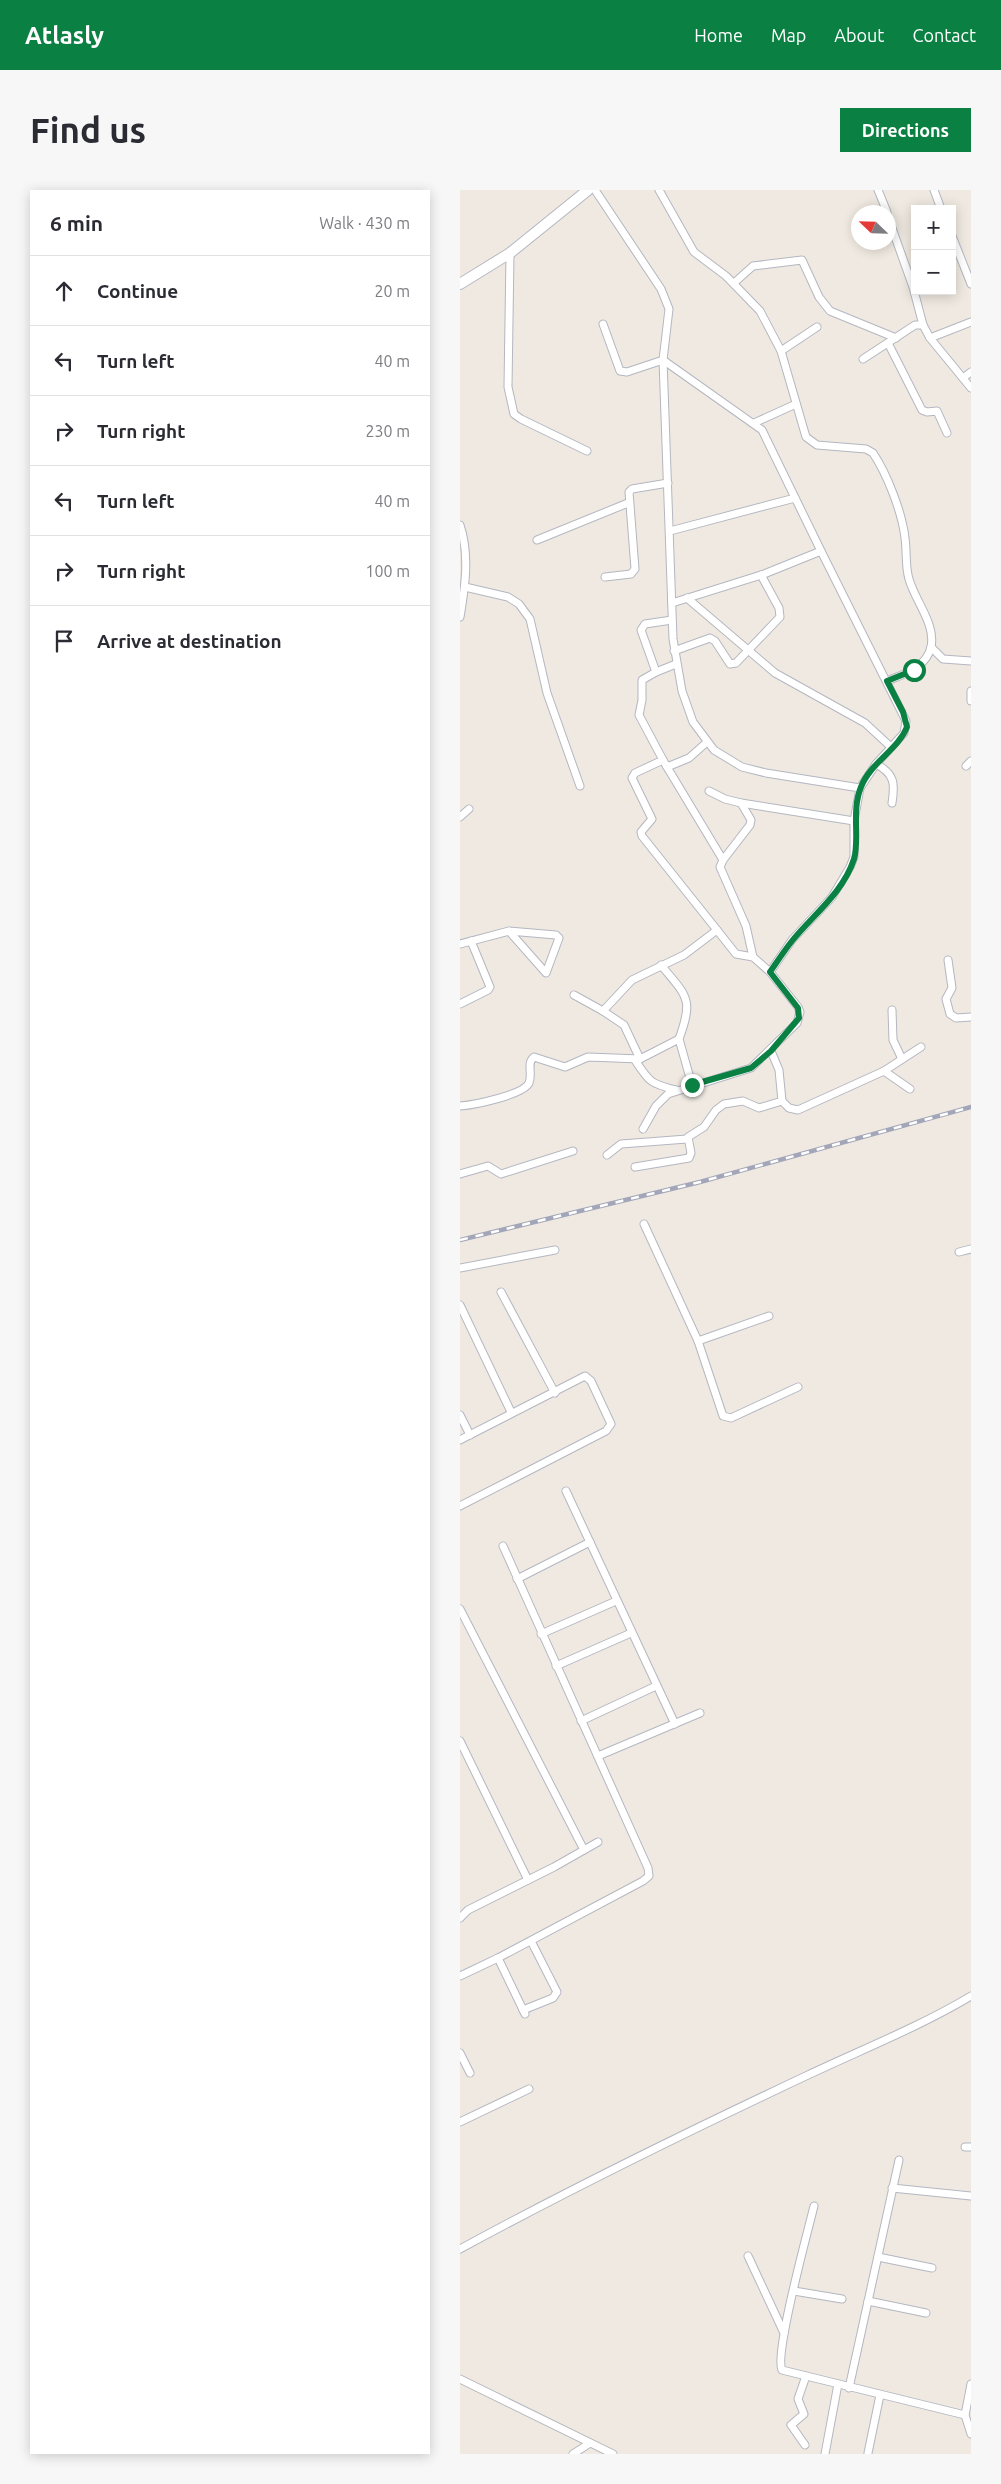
<!DOCTYPE html>
<html lang="en">
<head>
<meta charset="utf-8">
<style>
	body { margin:0; font-family:Ubuntu,sans-serif; background:#f7f7f7; color:#2b2b33 }
	.controls { position:absolute; right:15px; top:15px; display:grid; overflow:hidden; border-radius:0px; box-shadow:0 2px 12px #0003 }
	.controls button { width:45px; height:45px; display:grid; place-items:center; padding:0; border:0; border-bottom:1px solid #e1e1e2; background:#fff; color:#2b2b33; font:25px sans-serif }
	.compass { position:absolute; left:391px; top:15px; width:45px; height:45px; border-radius:50%; background:#fff; box-shadow:0 2px 12px #0003; rotate:293deg }
	.stop { position:absolute; width:15px; height:15px; margin:-11px; border:4px solid #0b8043; border-radius:50%; background:#fff }
	.stop.end { background:#0b8043; border-color:#fff; box-shadow:0 1px 5px #0008 }
	.list { margin:0; padding:0; list-style:none }
	h2 { display:flex; justify-content:space-between; align-items:center; height:65px; margin:0; padding:0 20px; font-size:21px }
	h2 small { font-size:16px; font-weight:400; color:#7c7c81 }
	.list li { display:grid; grid-template-columns:32px 1fr auto; gap:15px; align-items:center; box-sizing:border-box; height:70px; padding:0 20px; border-top:1px solid #e1e1e2 }
	.list b { display:block; font-size:19px; white-space:nowrap }
	.list em { font-size:16px; font-style:normal; color:#7c7c81 }
	.icon { flex:none; width:28px; height:28px; fill:none; stroke:currentColor; stroke-width:2; stroke-linecap:round; stroke-linejoin:round }
	.map { position:relative; flex:none; width:511px; height:2264px; overflow:hidden; border-radius:0px }
	header { display:flex; align-items:center; gap:30px; box-sizing:border-box; height:70px; padding:0 25px; background:#0b8043; color:#fff }
	header strong { font-size:24px }
	nav { display:flex; gap:28px; margin-inline-start:auto; font-size:18px }
	.intro { display:flex; align-items:center; justify-content:space-between; box-sizing:border-box; height:120px; padding:0 30px }
	h1 { margin:0; font-size:35px }
	.button { padding:12px 22px; border-radius:0px; background:#0b8043; color:#fff; font-size:18px; font-weight:700 }
	main { display:flex; gap:30px; padding:0 30px }
	aside { flex:1; background:#fff; border-radius:0px; box-shadow:0 2px 12px #0003 }
	.map>svg:first-child { display:block }
</style>
</head>
<body>
<header>
<strong>Atlasly</strong>
<nav><a>Home</a><a>Map</a><a>About</a><a>Contact</a></nav>
</header>
<div class="intro"><h1>Find us</h1><a class="button">Directions</a></div>
<main>
<aside>
<h2>6 min<small>Walk · 430 m</small></h2>
<ul class="list">
<li><svg class="icon" aria-label="ahead" viewBox="0 0 24 24"><path d="M12 20V5M6 11l6-6 6 6"/></svg><div><b>Continue</b></div><em>20 m</em></li>
<li><svg class="icon" aria-label="left" viewBox="0 0 24 24"><path d="M17 20v-9H6M10 6l-5 5 5 5"/></svg><div><b>Turn left</b></div><em>40 m</em></li>
<li><svg class="icon" aria-label="right" viewBox="0 0 24 24"><path d="M7 20v-9h11M14 6l5 5-5 5"/></svg><div><b>Turn right</b></div><em>230 m</em></li>
<li><svg class="icon" aria-label="left" viewBox="0 0 24 24"><path d="M17 20v-9H6M10 6l-5 5 5 5"/></svg><div><b>Turn left</b></div><em>40 m</em></li>
<li><svg class="icon" aria-label="right" viewBox="0 0 24 24"><path d="M7 20v-9h11M14 6l5 5-5 5"/></svg><div><b>Turn right</b></div><em>100 m</em></li>
<li><svg class="icon" aria-label="arrive" viewBox="0 0 24 24"><path d="M6 21V4h12l-3 4 3 4H6"/></svg><div><b>Arrive at destination</b></div></li>
</ul>
</aside>
<div class="map">
<svg width="511" height="2264" viewBox="0 0 511 2264">
	<rect width="100%" height="100%" fill="#efe9e1"/>
	<g fill="none" stroke-linecap="round" stroke-linejoin="round">
		<defs>
			<g id="street">
				<path d="M135,0l66,99 8,20 -6,51 10,279 9,52 11,31 21,28 28,17 24,6 94,15 -6,33v36l-4,10 -18,30 -40,43 -22,32 28,35 2,5 -3,11 -46,45 -83,26 -12,12 -13,23"/>
				<path d="M199,0l35,62 32,24 34,35 21,40 36,-24"/>
				<path d="M418,0l9,22"/>
				<path d="M474,0l7,19"/>
				<path d="M428,27l25,70 10,38"/>
				<path d="M492,46l19,48"/>
				<path d="M50,63l-2,134 6,27 7,5 66,32"/>
				<path d="M274,93l19,-17 49,-6 17,37 11,14 66,27"/>
				<path d="M143,134l17,47 7,1 36,-12 99,70 59,121"/>
				<path d="M470,148l41,50"/>
				<path d="M428,153l34,67 5,2 10,-1 10,22"/>
				<path d="M321,161l25,86 11,8 49,4 7,4c14,21 29,59 32,85 2,13 0,28 4,41 6,22 27,45 22,68 -5,21 -27,27 -44,34"/>
				<path d="M403,169l52,-34h8l7,13 41,-16"/>
				<path d="M503,188l8,-6"/>
				<path d="M294,233l42,-19"/>
				<path d="M0,335c10,30 5,62 0,92"/>
				<path d="M210,341l125,-33"/>
				<path d="M77,350l91,-37"/>
				<path d="M145,387l26,-3 4,-5 -6,-77 3,-3 36,-6"/>
				<path d="M5,397l43,10 11,7 11,15 17,74 33,93"/>
				<path d="M227,408l88,75 90,50 26,24"/>
				<path d="M212,413l92,-29 57,-23 85,170 -2,12 -28,31 -16,24"/>
				<path d="M212,430l-27,4 -4,6 15,42 20,-8"/>
				<path d="M471,457l12,12 28,2"/>
				<path d="M214,461l36,-13 5,3 15,23 6,-1 44,-46 -1,-9 -18,-33"/>
				<path d="M196,482l-14,8v20l-3,15 24,45"/>
				<path d="M511,501v10"/>
				<path d="M247,552l-18,16 -22,9 -4,-7 -28,13 -3,5 20,41 -11,13 1,4 75,94"/>
				<path d="M416,574c19,10 19,20 16,39"/>
				<path d="M506,576l5,-5"/>
				<path d="M207,577l56,93"/>
				<path d="M249,601l16,8 16,4 113,18"/>
				<path d="M281,613l10,17 -1,5 -27,35 -3,7 26,59 7,31"/>
				<path d="M0,627l9,-8"/>
				<path d="M0,754l49,-13 47,4 3,3 -13,35 -37,-42"/>
				<path d="M488,770l4,28 -6,11 4,15 6,4 15,-1"/>
				<path d="M201,775c26,32 33,33 18,74"/>
				<path d="M114,805l29,16"/>
				<path d="M0,814l28,-14 2,-3 -19,-46"/>
				<path d="M432,820l1,30 9,19"/>
				<path d="M180,869l-16,-34 -21,-14 29,-31 52,-25 33,-25 19,24 17,3 17,15"/>
				<path d="M175,870c14,22 16,24 41,30"/>
				<path d="M424,881l37,-24"/>
				<path d="M322,911l7,7 9,2 86,-39 26,18"/>
				<path d="M0,916c14,-1 63,-11 69,-23 4,-9 -3,-20 5,-26l31,10 23,-10 52,2 39,-20 13,46"/>
				<path d="M147,965l14,-11 66,-5"/>
				<path d="M175,977l54,-9 2,-5 -3,-16 16,-10 12,-17 8,-6 19,-3 16,7 23,-7 -3,-31 -8,-19"/>
				<path d="M0,984l28,-8 13,8 72,-23"/>
				<path d="M184,1034l54,117 25,75 8,2 67,-31"/>
				<path d="M499,1062l12,-3"/>
				<path d="M0,1078l95,-18"/>
				<path d="M41,1102l54,101"/>
				<path d="M0,1115l51,107"/>
				<path d="M238,1151l71,-25"/>
				<path d="M0,1225l10,20"/>
				<path d="M0,1250l125,-64 6,5 20,43 -5,7 -146,75"/>
				<path d="M106,1301l109,233"/>
				<path d="M57,1389l73,-37"/>
				<path d="M0,1419l124,241"/>
				<path d="M81,1444l75,-33"/>
				<path d="M96,1476l75,-33"/>
				<path d="M121,1531l75,-35"/>
				<path d="M0,1551l68,139"/>
				<path d="M138,1566l102,-43"/>
				<path d="M0,1728l8,-8 86,-43 44,-25"/>
				<path d="M38,1768l27,56"/>
				<path d="M0,1786l38,-18 145,-77 6,-5 -1,-8 -145,-322"/>
				<path d="M63,1820l30,-12 4,-6 -26,-51"/>
				<path d="M0,1863l10,20"/>
				<path d="M0,1932l69,-33"/>
				<path d="M505,1957h6"/>
				<path d="M432,1998l79,8"/>
				<path d="M354,2016c-6,25 -40,148 -32,164l183,45"/>
				<path d="M0,2059c114,-62 231,-119 348,-174 55,-26 111,-48 163,-79"/>
				<path d="M288,2066l36,77"/>
				<path d="M418,2067l54,11"/>
				<path d="M334,2101l48,8"/>
				<path d="M408,2111l58,12"/>
				<path d="M0,2189l153,75"/>
				<path d="M511,2194l-6,31 6,19"/>
				<path d="M389,2198l50,-228"/>
				<path d="M345,2255l-14,-20 13,-11 -6,-15 8,-23"/>
				<path d="M408,2263l12,-58"/>
				<path d="M113,2264l17,-11"/>
				<path d="M365,2264l13,-70"/>
			</g>
			<path id="secondary" d="M0,94l50,-31 78,-63"/>
		</defs>
		<use href="#street" stroke="#b4b7c1" stroke-width="9"/>
		<use href="#secondary" stroke="#b4b7c1" stroke-width="12"/>
		<use href="#street" stroke="#fff" stroke-width="7"/>
		<use href="#secondary" stroke="#fff" stroke-width="10"/>
		<defs>
			<path id="rail" d="M0,1050l240,-58 271,-75"/>
		</defs>
		<use href="#rail" stroke="#a3a6b8" stroke-width="4.5"/>
		<use href="#rail" stroke="#fff" stroke-width="2.5" stroke-dasharray="8" stroke-linecap="butt"/>
	</g>
	<g fill="none" stroke-linecap="round" stroke-linejoin="round">
		<path stroke="#0b8043" stroke-width="6" d="M232,895l59,-17 20,-17 28,-33 -1,-10 -28,-36c7,-10 14,-21 22,-31 21,-26 51,-48 62,-82 6,-20 -3,-48 7,-72 9,-24 37,-37 46,-60l-4,-15 -16,-31 27,-11"/>
	</g>
</svg>
<div class="controls">
<button>+</button>
<button>−</button>
</div>
<svg class="compass" viewBox="-18 -18 36 36"><path d="M0-13l5 13h-10z" fill="#e53935"/><path d="M0 13l5-13h-10z" fill="#7c7c81"/></svg>
<div class="stop" style="left:454px;top:480px"></div>
<div class="stop end" style="left:232px;top:895px"></div>
</div>
</main>
</body>
</html>
